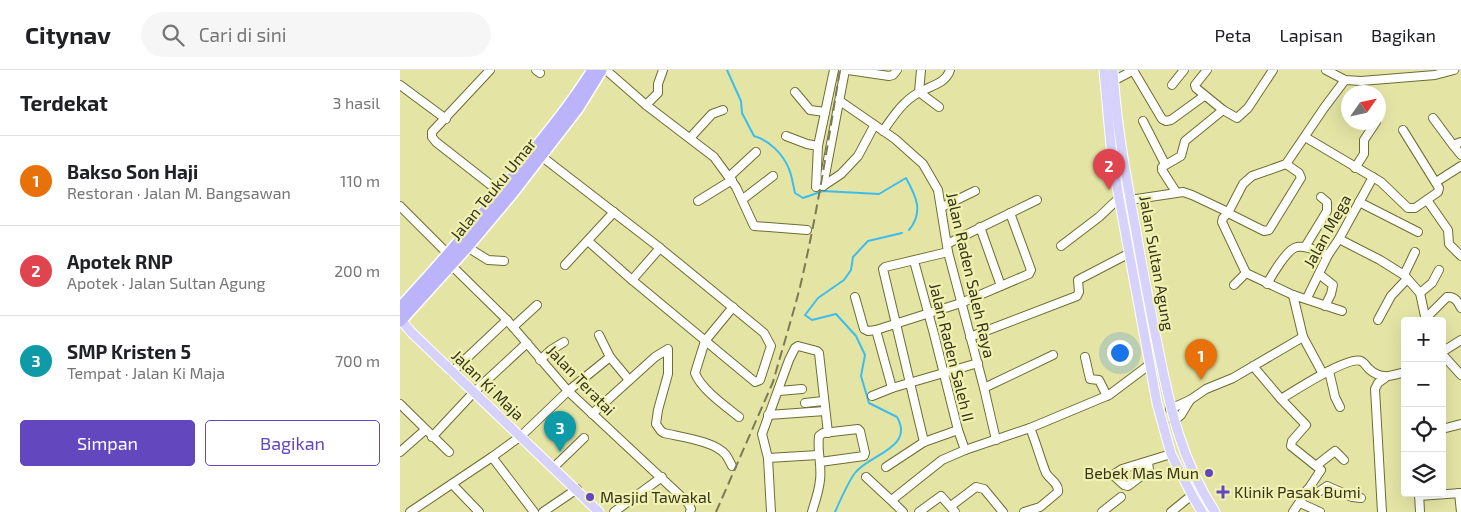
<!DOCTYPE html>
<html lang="id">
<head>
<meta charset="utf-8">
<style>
	body { margin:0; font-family:"Exo 2",sans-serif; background:#f6f6f6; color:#202124 }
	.controls { position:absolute; right:15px; bottom:15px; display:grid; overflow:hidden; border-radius:5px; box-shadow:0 5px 20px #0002 }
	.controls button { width:45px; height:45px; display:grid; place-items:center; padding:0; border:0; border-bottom:1px solid #e0e0e0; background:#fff; color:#202124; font:25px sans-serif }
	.compass { position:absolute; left:941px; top:15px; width:45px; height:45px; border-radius:50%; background:#fff; box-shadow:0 5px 20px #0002; rotate:56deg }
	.you { position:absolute; left:719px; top:282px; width:18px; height:18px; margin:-12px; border:4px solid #fff; border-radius:50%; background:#1a73e8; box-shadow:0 0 0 8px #1a73e833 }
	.badge { display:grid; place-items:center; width:32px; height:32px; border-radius:50%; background:#6247bf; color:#fff; font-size:16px; font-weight:700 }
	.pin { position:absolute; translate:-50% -41px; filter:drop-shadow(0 1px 2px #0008) }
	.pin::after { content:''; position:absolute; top:26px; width:18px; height:15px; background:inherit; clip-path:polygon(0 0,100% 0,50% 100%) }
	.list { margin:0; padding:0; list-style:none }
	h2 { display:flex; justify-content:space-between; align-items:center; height:65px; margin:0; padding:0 20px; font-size:21px }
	h2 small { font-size:16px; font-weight:400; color:#757577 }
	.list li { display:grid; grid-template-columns:32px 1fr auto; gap:15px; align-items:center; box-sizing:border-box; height:90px; padding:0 20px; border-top:1px solid #e0e0e0 }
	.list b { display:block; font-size:19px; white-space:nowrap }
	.list p { margin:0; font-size:16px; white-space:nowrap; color:#757577 }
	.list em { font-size:16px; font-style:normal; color:#757577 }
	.actions { display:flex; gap:10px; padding:15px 20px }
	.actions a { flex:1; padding:11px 0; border:1px solid #6247bf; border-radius:5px; text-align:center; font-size:18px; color:#6247bf }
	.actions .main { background:#6247bf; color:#fff }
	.icon { flex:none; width:28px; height:28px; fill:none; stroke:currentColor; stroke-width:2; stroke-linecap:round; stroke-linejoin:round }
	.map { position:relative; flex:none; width:1061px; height:442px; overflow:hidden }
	header { display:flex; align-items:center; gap:30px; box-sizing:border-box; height:70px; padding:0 25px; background:#fff; border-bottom:1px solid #e0e0e0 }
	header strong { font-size:24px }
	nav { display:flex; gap:28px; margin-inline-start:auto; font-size:18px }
	.search { width:350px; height:45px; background:#f6f6f6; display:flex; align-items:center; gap:12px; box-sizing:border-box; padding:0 18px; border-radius:28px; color:#757577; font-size:19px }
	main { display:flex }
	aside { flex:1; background:#fff }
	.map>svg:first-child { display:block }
</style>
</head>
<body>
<header>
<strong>Citynav</strong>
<div class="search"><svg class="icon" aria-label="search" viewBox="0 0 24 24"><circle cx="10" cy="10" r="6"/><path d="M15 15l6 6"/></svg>Cari di sini</div>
<nav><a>Peta</a><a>Lapisan</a><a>Bagikan</a></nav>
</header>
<main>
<aside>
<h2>Terdekat<small>3 hasil</small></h2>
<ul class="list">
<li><span class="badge" style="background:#e8710a">1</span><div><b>Bakso Son Haji</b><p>Restoran · Jalan M. Bangsawan</p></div><em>110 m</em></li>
<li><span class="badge" style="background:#e0444e">2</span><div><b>Apotek RNP</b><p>Apotek · Jalan Sultan Agung</p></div><em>200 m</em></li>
<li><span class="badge" style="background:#0f9aa8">3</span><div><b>SMP Kristen 5</b><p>Tempat · Jalan Ki Maja</p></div><em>700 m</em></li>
</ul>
<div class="actions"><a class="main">Simpan</a><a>Bagikan</a></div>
</aside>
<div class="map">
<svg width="1061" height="442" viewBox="0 0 1061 442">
	<rect width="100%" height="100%" fill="#e4e5a5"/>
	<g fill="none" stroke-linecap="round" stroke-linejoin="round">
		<g stroke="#3cbdee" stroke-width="2">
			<path d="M327,0l14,31 1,12 12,23c15,4 29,18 35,33 3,7 4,16 6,24l8,5 20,-7 56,3 27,-16c10,18 18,34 3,52"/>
			<path d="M435,442c5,-11 13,-30 20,-39 13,-18 60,-25 42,-56l-28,-14 -8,-27 4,-21 -9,-19 -20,-22 -24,6 -7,-5 13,-17 26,-18 7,-10 2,-13 15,-16 34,-8"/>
		</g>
		<defs>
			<g id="minor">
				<path d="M90,0l-58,62v5l4,5 65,51"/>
				<path d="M136,0l4,3"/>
				<path d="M206,0l40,35 68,52 22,30 18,39 53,4"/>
				<path d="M448,0l41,6 4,-1 4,-5"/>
				<path d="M521,0l-2,22 20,15"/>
				<path d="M733,0l29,49 4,2 5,-1 33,-24"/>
				<path d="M807,0l-12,15 1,3 27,22 14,8 11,-10 25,-38"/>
				<path d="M926,0l19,10 16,1 74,-6 19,-5"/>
				<path d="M713,11l21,-11"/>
				<path d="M0,15l46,34"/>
				<path d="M772,15l12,-15"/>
				<path d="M395,22l15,18 15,2"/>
				<path d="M440,31l55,38 28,25 15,26 10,62 36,136 12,52"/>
				<path d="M246,35l12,-12v-9l5,-14"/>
				<path d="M1033,48l20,27 8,-3"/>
				<path d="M743,51l22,43"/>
				<path d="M483,61c10,-14 19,-29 35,-38 11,-7 28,-9 32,-23"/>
				<path d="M386,66l21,8 11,2"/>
				<path d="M905,67l76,45 27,26h7l23,-16 1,-4 -36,-58"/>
				<path d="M290,68l22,-24 11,-4"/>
				<path d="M1053,75l8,10"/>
				<path d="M141,86l119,92 104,85 7,13 -11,34 -5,2 -123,-102 -44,-39"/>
				<path d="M955,98l9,-14v-14l12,-18"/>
				<path d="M329,107l27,-25"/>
				<path d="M1036,112l25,-16"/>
				<path d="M423,116l22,-116"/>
				<path d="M423,116l18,-12 17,-18 16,-30"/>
				<path d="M416,117l2,-41 16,-76"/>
				<path d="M776,122l-14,-22v-3l19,-11 4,-15 38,-31"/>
				<path d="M343,129l30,-23"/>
				<path d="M730,130l53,-8 9,3 36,17"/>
				<path d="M1027,130l21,30 1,14 12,12"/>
				<path d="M298,131l34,-21"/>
				<path d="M959,132l59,30"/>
				<path d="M0,136l49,49"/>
				<path d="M542,137l33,-16"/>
				<path d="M828,143l36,18 5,-1 32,-52 -2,-5 -13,-9"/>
				<path d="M580,157l21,59"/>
				<path d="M939,169l41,21 24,15 16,18 6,28"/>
				<path d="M547,174l90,-44"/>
				<path d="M661,176l38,-29 20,-19"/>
				<path d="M67,177l21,13 16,1"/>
				<path d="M905,177l22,-36v-9l-6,-5"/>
				<path d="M514,191l20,73 24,96 7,20"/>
				<path d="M51,195l56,55 61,71 120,112 3,6 -1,3"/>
				<path d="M165,195l49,-53"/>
				<path d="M919,204l14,11 -2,9 -6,12"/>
				<path d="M1004,205l11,-23"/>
				<path d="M232,210l28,-32"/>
				<path d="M867,214c5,-9 21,-36 30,-37 10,-2 22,5 31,8"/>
				<path d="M834,215l12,-12"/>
				<path d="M1020,223l12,-10 7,-13"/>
				<path d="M893,225l10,42 20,37"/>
				<path d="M455,227l9,32 4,2 8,-1 85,-27 68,-29 2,-4 -21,-57"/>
				<path d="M907,228l21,-43 11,-16 34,-62"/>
				<path d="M333,237l-28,34 -10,32c6,16 30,33 44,44"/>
				<path d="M942,241l-49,-16 -47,-22 -24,-51 1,-4 5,-5 15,-29 9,-8 34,-12 38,-56 21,-28"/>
				<path d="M1025,249l22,-22c8,-1 11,5 14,11"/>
				<path d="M978,250l13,-24 16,-17"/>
				<path d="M113,257l24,-22"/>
				<path d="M476,260l16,58"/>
				<path d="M199,265l11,22 19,23"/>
				<path d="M570,267l107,-41 2,-4 -1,-12 50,-26"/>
				<path d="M1042,282l19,-12"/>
				<path d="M1042,284l19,21"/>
				<path d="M685,287l5,22 9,1 8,16"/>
				<path d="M140,290l11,-10 13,-8"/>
				<path d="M853,296l28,33 25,26 -14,16 -1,5 30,24 -28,42"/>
				<path d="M929,301l6,26 5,10"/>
				<path d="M52,302l55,-52"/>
				<path d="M584,318l69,-33"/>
				<path d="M379,321l23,-2"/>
				<path d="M472,326l20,-8 86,-25"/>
				<path d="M881,329c13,-8 67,-43 80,-38 3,1 5,5 8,8 12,11 22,7 36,3"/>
				<path d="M405,333l18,-2"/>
				<path d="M0,334l49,48"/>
				<path d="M770,339l20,-9 16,-11 27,-11 70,-41"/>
				<path d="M192,344l63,-57 13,-8v25l-10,36 -2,14 5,7 3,2c17,4 51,8 62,22 2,3 4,7 6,11"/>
				<path d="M368,345l57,-4"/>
				<path d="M774,351l7,-6 9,-15"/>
				<path d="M1042,359l19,-5"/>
				<path d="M32,367l42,-45 53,-49"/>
				<path d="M524,372l-41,-173 2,-2 63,-15"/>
				<path d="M0,382l25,-22"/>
				<path d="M92,387l42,55"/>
				<path d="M368,388l50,-3"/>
				<path d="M748,392l1,8 -21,16 -4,-1 -11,-10 9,-6 49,-15"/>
				<path d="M917,395l18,-14 9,9"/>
				<path d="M486,397l38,-25 34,-12"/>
				<path d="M153,398l31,-30"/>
				<path d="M466,407l28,26"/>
				<path d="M52,414l27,28"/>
				<path d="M907,420l10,3 10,-7 25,11 9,1"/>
				<path d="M1019,423l1,19"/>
				<path d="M1059,423l2,19"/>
				<path d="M1019,426l42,-3"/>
				<path d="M900,433l20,9"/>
				<path d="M551,436l25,-19 8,2 19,23"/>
				<path d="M10,442l82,-55 29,-21 47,-45 42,-34"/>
				<path d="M143,442l34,-23"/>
				<path d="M214,442l48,-35"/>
				<path d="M371,442l-3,-54 -6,-24 27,-74 6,-12 3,-2 19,5 2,2 9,80"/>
				<path d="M412,442c3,-10 7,-21 8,-32 2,-15 -3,-28 -1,-44l4,-3 35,-4 2,2 5,22 -1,3 -44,6"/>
				<path d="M503,442l-9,-9 -1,-4 49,-39 23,-10 65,-22 79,-33 40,-30"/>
				<path d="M519,442l22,-16 14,16"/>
				<path d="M624,442l16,-5 18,-15c1,-9 -8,-12 -12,-19 -6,-15 -10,-31 -16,-45"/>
				<path d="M702,442l19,-15"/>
				<path d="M771,442l16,-13 6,-2"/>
				<path d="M982,442l-7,-123 3,-6 7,-5"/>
			</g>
			<g id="major">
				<path d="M704,0l7,76 8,52 38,205 14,51 22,43 9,15"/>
				<path d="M713,0c3,58 15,116 25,173 6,35 13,70 20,105 12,60 23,112 57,164"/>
				<path d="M1,250l10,12 188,180"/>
			</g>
			<g id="highway">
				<path d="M0,238c43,-46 83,-93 122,-143 25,-31 50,-61 71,-95"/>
				<path d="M0,251l67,-74 46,-55 64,-83 24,-39"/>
			</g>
		</defs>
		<use href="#minor" stroke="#6d6d31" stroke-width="10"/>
		<use href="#major" stroke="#fff" stroke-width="11"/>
		<use href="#highway" stroke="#fff" stroke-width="14"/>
		<use href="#minor" stroke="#fff" stroke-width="8"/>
		<use href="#major" stroke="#d6d2fc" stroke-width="9"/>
		<use href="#highway" stroke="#bbb4fa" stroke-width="11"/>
		<path stroke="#7b7b53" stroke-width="2" stroke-dasharray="10 5" stroke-linecap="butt" d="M316,442l57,-130c9,-32 19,-64 27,-95 17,-72 28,-145 40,-217"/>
	</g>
	<g fill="#6247bf" stroke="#f1f2b2" stroke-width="2">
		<circle cx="809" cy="403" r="5"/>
		<path d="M820.5 414.5h5v5h5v5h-5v5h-5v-5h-5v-5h5z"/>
		<circle cx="190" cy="427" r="5"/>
	</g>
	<g text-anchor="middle" stroke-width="4.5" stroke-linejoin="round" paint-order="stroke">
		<g font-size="16" fill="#35351c" stroke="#f1f2b2">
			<text transform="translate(93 119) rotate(-51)" y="6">Jalan Teuku Umar</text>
			<text transform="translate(927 161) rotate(-61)" y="6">Jalan Mega</text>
			<text transform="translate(757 193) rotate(80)" y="6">Jalan Sultan Agung</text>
			<text transform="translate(571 205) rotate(77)" y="6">Jalan Raden Saleh Raya</text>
			<text transform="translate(552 282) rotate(76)" y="6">Jalan Raden Saleh II</text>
			<text transform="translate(181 310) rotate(46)" y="6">Jalan Teratai</text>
			<text transform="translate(88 315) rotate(44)" y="6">Jalan Ki Maja</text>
		</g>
		<g font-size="16" fill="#35351c" stroke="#f1f2b2" text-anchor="start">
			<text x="799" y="409" text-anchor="end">Bebek Mas Mun</text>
			<text x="834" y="428">Klinik Pasak Bumi</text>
			<text x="200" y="433">Masjid Tawakal</text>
		</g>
	</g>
</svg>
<div class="controls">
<button>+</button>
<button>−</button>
<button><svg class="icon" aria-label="locate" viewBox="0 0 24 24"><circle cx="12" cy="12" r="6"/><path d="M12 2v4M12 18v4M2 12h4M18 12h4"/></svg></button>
<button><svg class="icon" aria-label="layers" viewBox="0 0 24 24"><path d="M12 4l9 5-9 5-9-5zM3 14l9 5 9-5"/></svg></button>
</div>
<svg class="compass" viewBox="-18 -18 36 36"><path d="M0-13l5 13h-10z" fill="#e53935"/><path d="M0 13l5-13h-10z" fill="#757577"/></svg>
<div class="you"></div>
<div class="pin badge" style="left:801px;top:310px;background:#e8710a">1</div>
<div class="pin badge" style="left:709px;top:120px;background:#e0444e">2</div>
<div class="pin badge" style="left:160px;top:382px;background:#0f9aa8">3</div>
</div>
</main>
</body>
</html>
